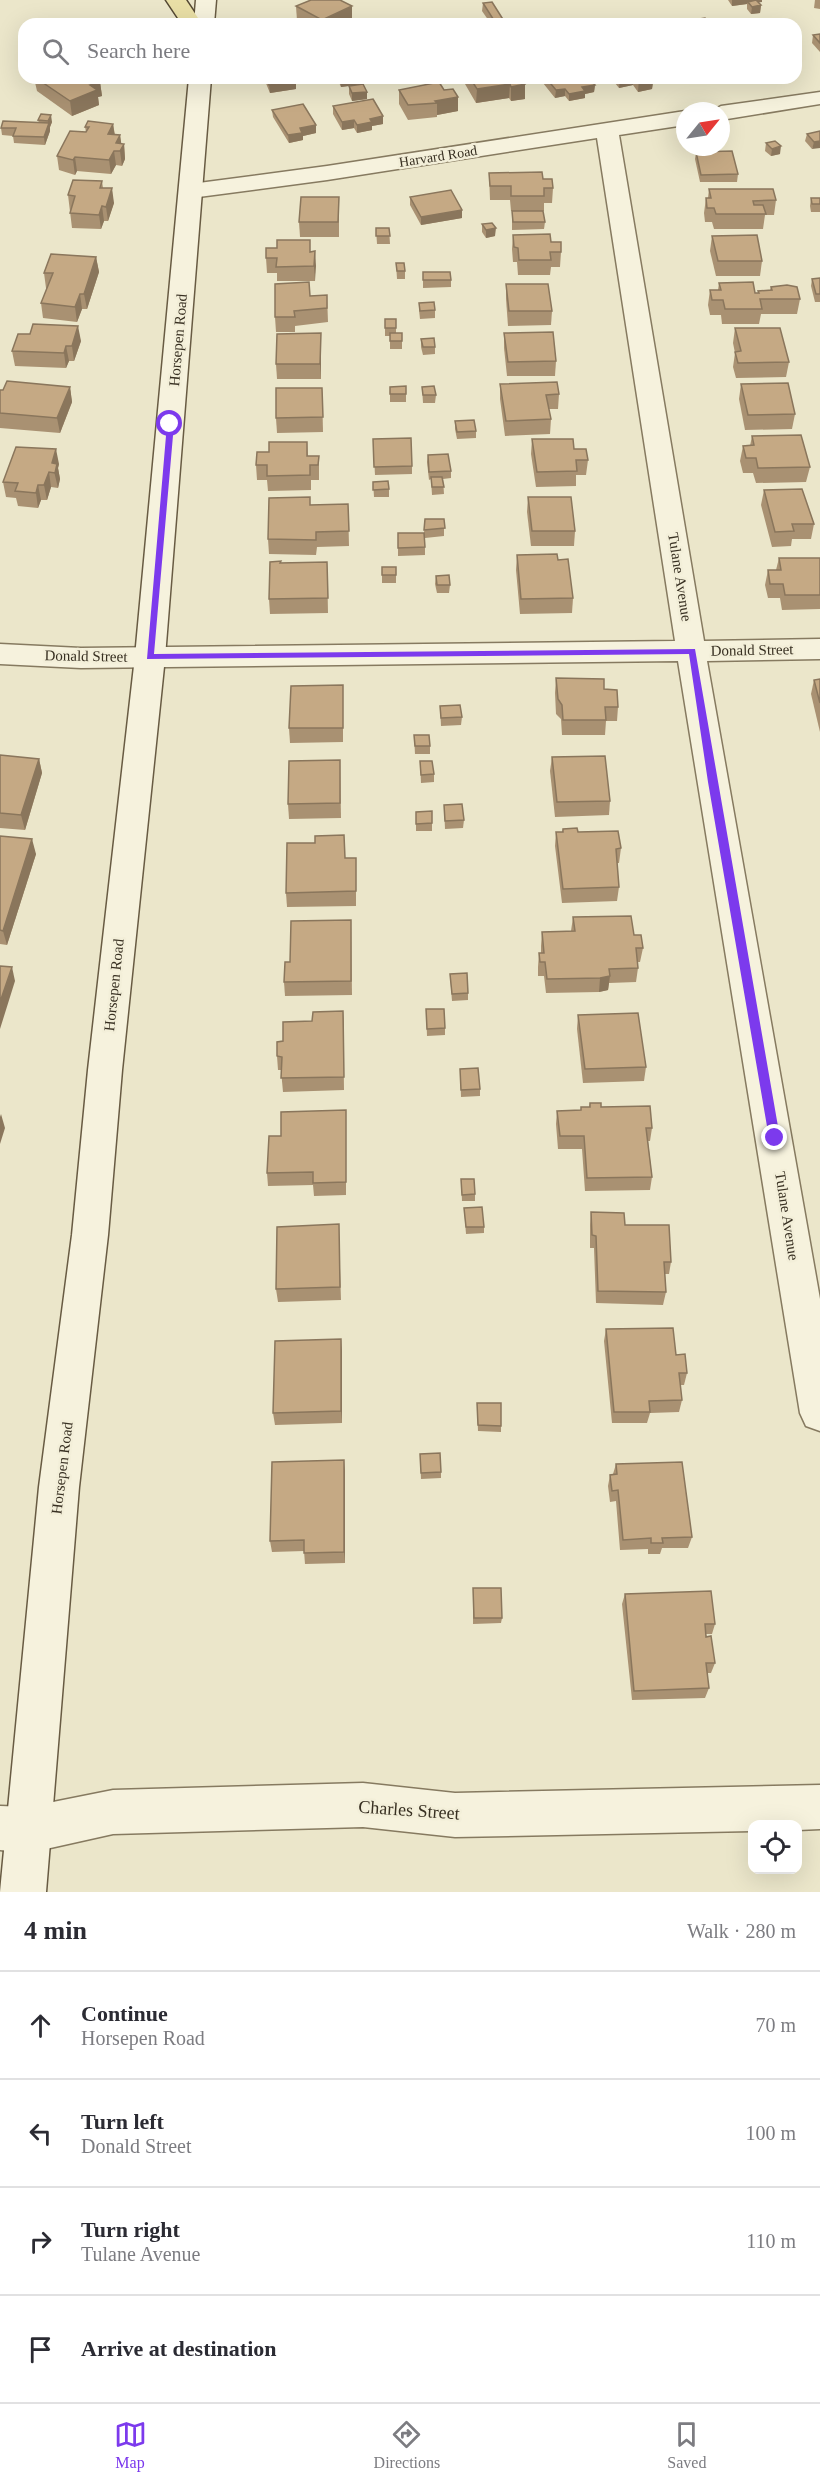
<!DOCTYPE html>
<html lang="en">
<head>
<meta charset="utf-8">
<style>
	body { margin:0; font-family:"Times New Roman",serif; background:#f2f2f3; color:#2b2b33 }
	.controls { position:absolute; right:18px; bottom:18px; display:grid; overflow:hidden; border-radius:12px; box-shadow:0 6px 24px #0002 }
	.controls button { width:54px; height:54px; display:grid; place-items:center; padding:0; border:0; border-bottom:2px solid #e1e1e2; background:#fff; color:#2b2b33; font:30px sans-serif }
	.compass { position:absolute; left:676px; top:102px; width:54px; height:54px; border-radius:50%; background:#fff; box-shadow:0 6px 24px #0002; rotate:60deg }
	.stop { position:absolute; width:18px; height:18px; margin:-14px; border:4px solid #7c3aed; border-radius:50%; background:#fff }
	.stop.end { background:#7c3aed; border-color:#fff; box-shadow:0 2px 6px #0008 }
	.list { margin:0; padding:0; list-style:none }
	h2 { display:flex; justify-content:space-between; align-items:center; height:78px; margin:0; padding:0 24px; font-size:26px }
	h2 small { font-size:20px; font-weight:400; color:#7c7c81 }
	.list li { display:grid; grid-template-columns:39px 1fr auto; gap:18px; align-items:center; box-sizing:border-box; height:108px; padding:0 24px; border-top:2px solid #e1e1e2 }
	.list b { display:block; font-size:22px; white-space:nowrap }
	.list p { margin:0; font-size:20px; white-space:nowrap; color:#7c7c81 }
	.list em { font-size:20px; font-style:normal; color:#7c7c81 }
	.icon { flex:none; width:33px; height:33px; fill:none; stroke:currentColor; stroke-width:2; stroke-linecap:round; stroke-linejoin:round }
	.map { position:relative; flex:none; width:820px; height:1892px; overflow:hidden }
	.search { position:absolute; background:#fff; box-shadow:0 6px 24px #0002; left:18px; right:18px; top:18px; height:66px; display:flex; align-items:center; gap:15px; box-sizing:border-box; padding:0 21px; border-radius:18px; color:#7c7c81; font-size:22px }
	.sheet { height:510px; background:#fff }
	nav { display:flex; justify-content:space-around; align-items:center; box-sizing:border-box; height:84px; border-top:2px solid #e1e1e2; background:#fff; font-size:16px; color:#7c7c81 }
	nav a { display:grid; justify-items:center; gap:3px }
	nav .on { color:#7c3aed }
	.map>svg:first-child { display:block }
</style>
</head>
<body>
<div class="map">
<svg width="820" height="1892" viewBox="0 0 820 1892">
	<rect width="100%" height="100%" fill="#ebe6ca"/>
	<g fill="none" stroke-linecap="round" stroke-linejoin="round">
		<defs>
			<g id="street">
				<path d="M820,92v12l-99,16v-9h-9l9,-5z"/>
				<path d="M685,111v14l-66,10 85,506 116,-2v20l-113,2 113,638v132l-14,-5 -6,-13 -122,-752 -597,7 -81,-4v-20l81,4 594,-7 -78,-503 -270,42 -136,18 -8,-2 -3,-5 3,-5 8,-2 136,-18z"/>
				<path d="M363,1783l92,10 365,-8v44l-22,1v-6h-46v7l-297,6 -92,-10 -250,7 -85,19 -28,-3v-44l28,1 85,-17z"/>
			</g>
			<g id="secondary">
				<path d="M196,0h20l-2,24h-20z"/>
				<path d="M189,78h22l-46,579 -43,413 -14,165 -29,252 -33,405h-46l39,-405 33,-252 16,-165 47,-413z"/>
			</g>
			<path id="primary" d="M166,0h20l16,24h-20z"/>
		</defs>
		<use href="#street" stroke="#867a60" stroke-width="3"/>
		<use href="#secondary" stroke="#685b43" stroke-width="3"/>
		<use href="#primary" stroke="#544833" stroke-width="3"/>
		<use href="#street" fill="#f6f2dd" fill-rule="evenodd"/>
		<use href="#secondary" fill="#f6f2dd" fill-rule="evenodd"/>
		<use href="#primary" fill="#e9dfa6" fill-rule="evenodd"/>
	</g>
	<g fill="#a99172">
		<path d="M728,0h34v2h-4l3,3 -1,8 -9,1 -4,-5v-5l-15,2z"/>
		<path d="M815,0h5v9l-6,-1z"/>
		<path d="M483,3l21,18 2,3h-15l-9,-13z"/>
		<path d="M296,6l56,14 -8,4h-40l-7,-3z"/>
		<path d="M820,34v18l-8,-9 1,-8z"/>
		<path d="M796,40l3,3 -3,14z"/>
		<path d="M34,78h60l6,4 2,14 -4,1 1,8 -27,11 -35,-25z"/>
		<path d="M265,78h29l2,4v7l-26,4 -5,-12z"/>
		<path d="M337,78h34v5l-30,4z"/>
		<path d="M465,78h56l4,21 -14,2 -2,-3 -33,5 -11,-19z"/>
		<path d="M544,78h45l6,7 -1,7 -9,2v4l-16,3 -4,-5 -10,2 -12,-15z"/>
		<path d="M611,78h55v2l-13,2 -1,7 -14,3 -5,-7 -14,3z"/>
		<path d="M439,82l19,29 -21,4v2l-29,3 -9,-16v-14z"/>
		<path d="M349,86l18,13 -15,2 -3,-7z"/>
		<path d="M333,106l50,10v8l-11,2v4l-15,3 -3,-5 -12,2 -9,-16z"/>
		<path d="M272,110l44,23 -13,3v4l-14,3 -16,-26z"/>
		<path d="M41,114l11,8 -2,5v4l-5,14 -31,-2 -1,-7 -11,-1 -1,-7 38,-5 -1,-3z"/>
		<path d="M113,124l2,11h5l1,9h3l1,15 -3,7 -6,-1 -5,9 -34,-3 -2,4 -16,-5 -2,-14 29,-24 -1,-5z"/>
		<path d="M820,131l-8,18 -7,-8 2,-7z"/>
		<path d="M766,143l14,11 -9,2 -6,-5z"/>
		<path d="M696,152l42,22 -1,8h-37l-5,-23z"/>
		<path d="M489,173l54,6 10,9 -1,15h-8v8h-33l-1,-11h-20z"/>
		<path d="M102,181l1,7 11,15 -6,18h-4l-3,8 -29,-1 -4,-33z"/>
		<path d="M709,189l67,11 -2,15h-9l-2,14h-49l-2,-7h-7l-1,-9 2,-15h2z"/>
		<path d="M339,197v40h-39l-1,-15z"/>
		<path d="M410,197l52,13v8l-41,7 -11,-20z"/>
		<path d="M811,198h9v14h-9l-1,-6z"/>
		<path d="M512,211l33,11 -1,7 -32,1z"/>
		<path d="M482,224l13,12 -9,2 -4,-6z"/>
		<path d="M376,228h13l1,16h-13z"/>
		<path d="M513,235l38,7 10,10 -1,15h-9l-1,8h-32l-1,-13h-4l-1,-13z"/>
		<path d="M712,236l50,25 -2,15h-44l-6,-25z"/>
		<path d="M310,240v12l5,-1v30h-38v-8h-10l-1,-15 11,-10z"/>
		<path d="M96,257l3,15 -12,37h-5l-5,13 -34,-4 -2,-15 6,-15h-1l-2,-15z"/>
		<path d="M396,263l9,8v8h-8z"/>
		<path d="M423,272l28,8v7l-28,1z"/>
		<path d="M820,278v24h-5l-4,-16 1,-7z"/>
		<path d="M719,283l36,10h3v-2l12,-1 1,-3 29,12 -3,15h-36l-2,10h-37l-1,-9h-11l-2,-10 2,-15h8z"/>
		<path d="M506,284l46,27 -1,14 -43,1 -2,-27z"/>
		<path d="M327,295l1,27 -33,4v6h-19l-1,-15 35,-21z"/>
		<path d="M419,303l16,7v8l-15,1 -1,-9z"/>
		<path d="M385,319l11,9v5h6v16h-12v-13h-5z"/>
		<path d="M735,328l54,34 -3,15 -50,1 -3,-11 2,-14 -2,-10z"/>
		<path d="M321,333v46h-44l-1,-15z"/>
		<path d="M504,333l52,28 -1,15h-48l-3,-28z"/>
		<path d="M421,339l14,8v7l-12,1 -2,-8z"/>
		<path d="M81,341l-7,20h-5l-3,7 -51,-2 -3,-15z"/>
		<path d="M500,384l59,10 -1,15h-9l2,10 -1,15 -45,2 -5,-37z"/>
		<path d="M741,384l54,30 -3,15 -47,1 -6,-31z"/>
		<path d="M70,387l2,15 -12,31 -60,-5v-38z"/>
		<path d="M390,387l16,7v8h-16z"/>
		<path d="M422,387l14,8 -1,8h-12z"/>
		<path d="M322,388l1,44 -46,1 -1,-15z"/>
		<path d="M455,421l21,10v7l-19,1 -2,-10z"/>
		<path d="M752,436l58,31 -4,15 -50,1 -3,-10h-10l-3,-12 3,-15h7z"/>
		<path d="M373,439l39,27v8l-37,1z"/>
		<path d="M532,439l42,10 14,11 -2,15h-10v11l-40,1 -5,-33z"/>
		<path d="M307,442l1,14h11v24h-8v10l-43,1 -1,-11h-10l-1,-15 13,-13z"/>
		<path d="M428,455l23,16v7l-8,1 1,15 -12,1 -1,-16 -2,1 -2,-18z"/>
		<path d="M59,464l-1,4 2,11 -2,9 -7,-1 -4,13h-6l-3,8 -20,-2 -2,-8 -10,-1 -3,-15z"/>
		<path d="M373,482l16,7v8h-15z"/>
		<path d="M764,490l50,34 -3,15h-19l-1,7 -19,1 -11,-42z"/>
		<path d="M528,497l47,34 -1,15h-43l-4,-34z"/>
		<path d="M348,504l1,42 -32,1 -1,8 -47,-1 -1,-15 42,-34z"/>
		<path d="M425,519h19v17l-19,2v17l-27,1v-23h26z"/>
		<path d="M517,555l56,43 -1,15 -52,1 -4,-44z"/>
		<path d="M779,558h41v51l-38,1 -2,-12h-12l-3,-13 3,-15h8z"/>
		<path d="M281,561v2l46,-1 1,51 -58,1 -1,-15z"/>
		<rect x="382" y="567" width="14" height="16"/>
		<path d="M436,576l14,9 -1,8h-12l-2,-9z"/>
		<path d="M556,678l48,11 14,18 -1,14h-11l-1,14h-43l-1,-16 -5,-5 -1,-21z"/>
		<path d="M820,679v53l-9,-38 3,-14z"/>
		<path d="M343,700v42l-53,1 -1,-15z"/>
		<path d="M440,706l22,11 -1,8 -20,1z"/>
		<path d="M414,735l16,11v8h-15z"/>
		<path d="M0,755l39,4 3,14 -17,57 -25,-2z"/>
		<path d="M552,757l58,44 -1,14 -54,2 -5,-46z"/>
		<path d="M340,760l1,58 -52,1 -1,-15z"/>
		<path d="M420,761l14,13v8l-13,1z"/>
		<path d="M444,805l20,15 -1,8 -18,1z"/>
		<path d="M432,811v20h-16v-19z"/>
		<path d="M563,829l15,3 43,16 -2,15h-2l2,24 -2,14 -55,2 -7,-57 1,-14h6z"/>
		<path d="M0,836l36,18 -29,91 -7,-1z"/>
		<path d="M345,858h11v48l-69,1 -1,-14z"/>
		<path d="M573,917l61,18 9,13 -3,14h-3l1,6 -2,14 -27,1 -1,7 -9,2 -53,1 -2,-17h-6v-9l1,-14h2v-7l1,-14 29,-1z"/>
		<path d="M351,920l1,75 -67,1 -1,-14 6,-20z"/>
		<path d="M450,974l18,19v7l-16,1z"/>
		<path d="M426,1009l19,19v7l-18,1z"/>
		<path d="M343,1011l1,79 -61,2 -2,-22h-3l-1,-14 6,-15 29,-20z"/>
		<path d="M578,1015l68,52 -2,14 -61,2 -6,-54z"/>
		<path d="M460,1069l20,20v7l-19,1z"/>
		<path d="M590,1103l62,25 -2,13h-2l4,36 -2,13 -65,1 -3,-42h-24l-2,-25 1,-13 24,-1 8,-3z"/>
		<path d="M346,1124v71l-32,1 -1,-11 -45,1 -1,-13 14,-37z"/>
		<path d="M461,1179l14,15v7h-13z"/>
		<path d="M464,1208l20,19v6l-18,1z"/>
		<path d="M591,1212l34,13 46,37 -2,12h-4l1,18 -3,13 -67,-2 -2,-55h-4v-23z"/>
		<path d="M339,1237l2,63 -63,2 -2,-13z"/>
		<path d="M606,1329l70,26 11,18 -3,12h-4l2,15 -3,12 -29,1 -3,10h-35l-8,-82z"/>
		<path d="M341,1339l1,84 -67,2 -2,-12z"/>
		<path d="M477,1403l24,23v6l-23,-1z"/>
		<path d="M420,1454l21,18v6l-20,1z"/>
		<path d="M344,1460l1,103 -40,1 -1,-13 -32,1 -2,-11z"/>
		<path d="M616,1464l76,73 -4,11h-26l-2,6h-12v-5l-28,1 -4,-49 -6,1 -2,-16 2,-11 3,-1z"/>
		<path d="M473,1588l29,30 -1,5 -28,1z"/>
		<path d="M625,1594l90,30 -3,10h-6l9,29 -4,10h-4l2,15 -4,10 -73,2 -10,-96z"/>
	</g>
	<g fill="#8a765c">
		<path d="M732,0h30v2l-13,2 -1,-2 -1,2 -15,2z"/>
		<path d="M761,5l-1,8 -9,1 1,-7z"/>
		<path d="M352,6v14l-8,4h-22v-4z"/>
		<path d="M348,78h23v5l-30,4 -1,-8z"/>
		<path d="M620,78h13v7l-14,3z"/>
		<path d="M639,78h27v2l-13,2 -1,7 -14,3z"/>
		<path d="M100,82l2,14 -4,1 1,8 -27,11 -2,-15 20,-16z"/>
		<path d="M296,82v7l-26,4 -1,-8z"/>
		<path d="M510,84l-1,14 -33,5 1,-14z"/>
		<path d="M525,84v15l-14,2v-14z"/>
		<path d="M595,85l-1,7 -9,2v4l-16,3v-7l13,-7z"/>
		<path d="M565,89v7l-10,2 1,-8z"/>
		<path d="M367,92v7l-15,2v-8z"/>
		<path d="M458,97v14l-21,4v-12l-2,-2z"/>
		<path d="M51,115l1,7 -2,5v4l-5,14 -1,-8 4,-12v-4z"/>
		<path d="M383,116v8l-11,2v4l-15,3v-8l13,-6z"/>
		<path d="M354,120v8l-12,2v-8z"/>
		<path d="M113,124l2,14 -7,-4z"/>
		<path d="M316,125v8l-13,3v4l-14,3 -1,-8 12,-7z"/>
		<path d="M120,135l2,13 2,-4 1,15 -3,7 -2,-15 -4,-8z"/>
		<path d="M820,141v7l-8,1 2,-7z"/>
		<path d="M781,146l-1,8 -9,2 1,-7z"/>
		<path d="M114,151l2,14 -5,9 -2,-14z"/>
		<path d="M75,157l2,14 -2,4 -2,-15z"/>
		<path d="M112,188l2,15 -6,18 -2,-14z"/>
		<path d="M102,206l2,15 -3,8 -2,-14z"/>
		<path d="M462,210v8l-41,7v-8z"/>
		<path d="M496,228l-1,8 -9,2v-8z"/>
		<path d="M315,251l1,15 -1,15 -1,-15z"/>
		<path d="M96,257l3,15 -12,37 -3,-15z"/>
		<path d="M80,294l2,15 -5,13 -2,-15z"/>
		<path d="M78,326l3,15 -7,20 -2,-15z"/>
		<path d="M321,333v46l-1,-15z"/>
		<path d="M66,346l3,15 -3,7 -2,-15z"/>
		<path d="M70,387l2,15 -12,31 -3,-15z"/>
		<path d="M56,449l3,15 -1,4 2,11 -2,9 -6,-25z"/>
		<path d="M49,472l2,15 -4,13 -3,-15z"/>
		<path d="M38,485l3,15 -3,8 -2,-15z"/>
		<path d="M39,759l3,14 -17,57 -4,-15z"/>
		<path d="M32,839l4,15 -29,91 -4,-14z"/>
		<path d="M12,967l3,14 -15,48v-27z"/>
		<path d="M610,976l-2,14 -9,2 1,-14z"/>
		<path d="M343,1011l1,14v65v-13z"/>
		<path d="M1,1114l4,14 -5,16v-27z"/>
		<path d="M341,1339l1,12v72l-1,-12z"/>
		<path d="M344,1460l1,11v92l-1,-11z"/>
	</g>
	<g fill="#c5a984" stroke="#8a765c" stroke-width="1.5">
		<path d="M311,0h29l12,6 -30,14 -26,-14z"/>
		<path d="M756,0l5,5 -9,2 -4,-5z"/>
		<path d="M492,2l12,19 -9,1 -12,-19z"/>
		<path d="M705,18l5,6h-14l-3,-4z"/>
		<path d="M820,34v9l-7,-8z"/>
		<path d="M36,78h58l6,4 -10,3 7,5 -27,11z"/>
		<path d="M267,78h27l2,4 -27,3z"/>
		<path d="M470,78h51l4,6 -14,3 -1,-3 -33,5z"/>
		<path d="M546,78h43l6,7 -13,2 3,4 -16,3 -4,-5 -9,1z"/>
		<path d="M439,82l5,8 9,-1 5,8 -23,4 2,2 -29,2 -9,-15z"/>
		<path d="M363,84l4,8 -15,1 -3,-7z"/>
		<path d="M373,99l10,17 -13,3 2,3 -15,3 -3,-5 -12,2 -9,-16z"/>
		<path d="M303,104l13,21 -16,3 2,5 -14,2 -16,-25z"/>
		<path d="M41,114l10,1 -3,6 -10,-1z"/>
		<path d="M3,121l46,2 -5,14 -31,-1 3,-8h-15z"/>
		<path d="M88,121l25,3 -5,10 12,1 -4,8 8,1 -4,7h-6l-5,9 -34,-3 -2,3 -16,-4 13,-25 16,1 3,-5h-4z"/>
		<path d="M820,131v10l-6,1 -7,-8z"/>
		<path d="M775,141l6,5 -9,3 -6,-6z"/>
		<path d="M732,151l6,23 -37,1 -5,-23z"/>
		<path d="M542,172l1,7h9l1,9h-9v8h-33v-10h-21l-1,-13z"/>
		<path d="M73,180l29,1 -2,7h12l-6,19 -4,-1 -3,9 -29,-2 5,-17 -7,-1z"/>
		<path d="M709,189h64l3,11 -23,1 1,4h9l3,9h-50l-2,-6h-7l-1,-10h5z"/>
		<path d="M451,190l11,20 -41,7 -11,-20z"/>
		<path d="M301,197h38l-1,25h-39z"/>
		<path d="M811,198h9v6h-8z"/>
		<path d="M512,211h31l2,11h-32z"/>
		<path d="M492,223l4,5 -10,2 -4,-6z"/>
		<path d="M376,228h13l1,8h-14z"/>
		<path d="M550,234l1,8h10v10h-11l1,8h-32l-1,-12 -4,-1 -1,-12z"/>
		<path d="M757,235l5,26h-44l-6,-25z"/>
		<path d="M277,240h33v12l5,-1 -1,15 -38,1 1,-9h-11v-10h11z"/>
		<path d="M51,254l45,3 -12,37h-4l-5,13 -34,-4 12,-30h-9z"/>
		<path d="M396,263h8l1,8h-8z"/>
		<path d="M423,272h27l1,8h-28z"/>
		<path d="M820,278v16h-4l-4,-15z"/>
		<path d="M309,282l1,14 17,-1v13l-33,3 1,6h-20v-33z"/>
		<path d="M753,282l2,11h4l-1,-2 14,-1 -1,-3 16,-2 10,2 3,12h-40l2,10h-37l-2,-9h-11l-2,-10h11l-2,-7z"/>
		<path d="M506,284h42l4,27h-43z"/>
		<path d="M434,302l1,8 -15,1 -1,-8z"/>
		<rect x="385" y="319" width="11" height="9"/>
		<path d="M33,324l45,2 -6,20h-6l-2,7 -52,-2 6,-17h12z"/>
		<path d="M735,328h45l9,34 -51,1 -3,-11 6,-1z"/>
		<path d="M553,332l3,29 -48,1 -4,-29z"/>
		<path d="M321,333l-1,31h-44l1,-30z"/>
		<rect x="390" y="333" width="12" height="8"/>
		<path d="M434,338l1,9h-12l-2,-8z"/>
		<path d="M7,381l63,6 -13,31 -57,-5v-23h3z"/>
		<path d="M557,382l2,12 -13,1 5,24 -45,2 -6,-37z"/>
		<path d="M788,383l7,31 -47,1 -7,-31z"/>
		<path d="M406,386v8h-16v-7z"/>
		<path d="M434,386l2,9h-13l-1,-8z"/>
		<path d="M276,388h46l1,29 -47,1z"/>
		<path d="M474,420l2,11 -19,1 -2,-11z"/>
		<path d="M801,435l9,32 -52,1 -2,-10h-10l-3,-12 11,-1 -2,-9z"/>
		<path d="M411,438l1,28 -38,1 -1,-28z"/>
		<path d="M532,439h41l1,10h12l2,11h-12l1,11 -40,1z"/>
		<path d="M269,442h38v14h12l-1,9h-8v10l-43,1v-11h-11l1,-13h12z"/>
		<path d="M16,447l40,2 -4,14 5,1 -2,9 -6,-1 -5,13h-6l-2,8 -21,-2 3,-8 -15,-1z"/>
		<path d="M448,454l3,17 -22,1 -1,-17z"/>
		<path d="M431,477h11l2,10h-12z"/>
		<path d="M388,481l1,8 -16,1v-8z"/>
		<path d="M802,489l12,35h-22l2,7 -19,1 -11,-42z"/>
		<path d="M310,497v8l38,-1 1,27 -33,1v8l-48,-1 1,-41z"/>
		<path d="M528,497h43l4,34h-43z"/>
		<path d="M425,519h19l1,9 -21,2z"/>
		<path d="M398,533h26l1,14 -27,1z"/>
		<path d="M557,554l1,6 10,-1 5,39 -52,1 -4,-44z"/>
		<path d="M779,558h41v37h-35l-2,-11h-13l-2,-14h13z"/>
		<path d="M281,561l-1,2 47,-1 1,36 -59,1 1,-37z"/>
		<rect x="382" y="567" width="14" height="8"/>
		<path d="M449,575l1,10h-13l-1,-9z"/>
		<path d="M556,678l48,1v10l13,1 1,17h-13l1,13h-43l-1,-15 -4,-6z"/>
		<path d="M820,679v24l-6,-23z"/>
		<path d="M343,685v43h-54l2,-42z"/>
		<path d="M460,705l2,12 -21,1 -1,-12z"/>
		<path d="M414,735h15l1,11h-15z"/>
		<path d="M0,755l39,4 -18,56 -21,-2z"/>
		<path d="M605,756l5,45 -53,1 -5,-45z"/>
		<path d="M340,760v43l-52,1 1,-43z"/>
		<path d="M420,761h12l2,13 -13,1z"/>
		<path d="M462,804l2,16 -19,1 -1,-16z"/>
		<path d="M432,811v12l-16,1v-12z"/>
		<path d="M577,828l1,4 40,-1 3,17 -5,1 3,38 -56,2 -7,-57h7v-3z"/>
		<path d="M344,835l1,23h11v33l-70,2 1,-50h28v-7z"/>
		<path d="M0,836l32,3 -29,92 -3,-1z"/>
		<path d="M631,916l3,19h7l2,13h-7l2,20 -29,1 1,7 -10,2 -53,1 -2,-17h-5l-1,-9h5l-2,-21 33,-1 -2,-14z"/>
		<path d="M351,920v61l-67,1 1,-20h5l1,-41z"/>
		<path d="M0,966l12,1 -12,35z"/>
		<path d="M467,973l1,20 -16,1 -2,-20z"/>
		<path d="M426,1009h18l1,19 -18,1z"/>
		<path d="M343,1011l1,66 -63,1 1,-21 -5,-1v-14l6,-1v-19l29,-1 1,-9z"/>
		<path d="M638,1013l8,54 -61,2 -7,-54z"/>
		<path d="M478,1068l2,21 -19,1 -1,-21z"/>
		<path d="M590,1103h11v4l49,-1 2,22h-6l6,49 -65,1 -3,-42h-24l-3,-25 24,-1v-3h9z"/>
		<path d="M346,1110v72l-33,1v-11l-46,1 2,-37h12v-24z"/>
		<path d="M461,1179h13l1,15 -13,1z"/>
		<path d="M482,1207l2,20h-18l-2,-19z"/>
		<path d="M591,1212l33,1 1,12h44l2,37h-7l2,30 -68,-1 -2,-55 -4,-1z"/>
		<path d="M339,1224l1,63 -64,2 1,-62z"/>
		<path d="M673,1328l3,27 9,-1 2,19h-8l3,27 -33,1 1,11h-36l-8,-83z"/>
		<path d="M341,1339v72l-68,2 2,-72z"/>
		<path d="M477,1403h24v23l-23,-1z"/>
		<path d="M440,1453l1,19 -20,1 -1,-19z"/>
		<path d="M344,1460v92l-40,1v-13l-34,1 2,-79z"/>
		<path d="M682,1462l10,75 -30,1 1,5h-12v-5l-28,2 -5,-50 -6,1 -2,-16 7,-1 -1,-10z"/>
		<path d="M473,1588h28l1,30h-28z"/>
		<path d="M711,1591l4,33h-10l1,13 5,-1 4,27h-9l3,25 -75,3 -9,-97z"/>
	</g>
	<path fill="#7c3aed" d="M170,422l4,2 -20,230 541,-5 85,489 -2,4h-7l-2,-4 -61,-356 -19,-128 -542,5 20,-235z"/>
	<g text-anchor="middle" stroke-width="5" stroke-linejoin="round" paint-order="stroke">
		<g font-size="14" fill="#383022" stroke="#f3efd9">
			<text transform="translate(438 156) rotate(-9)" y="5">Harvard Road</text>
		</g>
		<g font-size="15" fill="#383022" stroke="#f3efd9">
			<text transform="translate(178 340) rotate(-85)" y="5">Horsepen Road</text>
			<text transform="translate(680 577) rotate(81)" y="5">Tulane Avenue</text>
			<text transform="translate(752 650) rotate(-1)" y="5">Donald Street</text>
			<text transform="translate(86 656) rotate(1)" y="5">Donald Street</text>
			<text transform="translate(114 985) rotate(-84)" y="5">Horsepen Road</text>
			<text transform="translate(787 1216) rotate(81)" y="5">Tulane Avenue</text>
			<text transform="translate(62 1468) rotate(-83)" y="5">Horsepen Road</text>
		</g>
		<g font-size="18" fill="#383022" stroke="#f3efd9">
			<text transform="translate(409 1810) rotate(4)" y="6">Charles Street</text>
		</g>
	</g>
</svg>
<div class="controls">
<button><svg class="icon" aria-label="locate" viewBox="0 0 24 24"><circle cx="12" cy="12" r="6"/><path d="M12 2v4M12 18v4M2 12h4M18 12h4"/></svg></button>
</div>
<svg class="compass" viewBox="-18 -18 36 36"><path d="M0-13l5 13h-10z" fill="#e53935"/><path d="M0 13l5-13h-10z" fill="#7c7c81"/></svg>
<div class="stop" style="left:170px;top:424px"></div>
<div class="stop end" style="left:775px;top:1138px"></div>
<div class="search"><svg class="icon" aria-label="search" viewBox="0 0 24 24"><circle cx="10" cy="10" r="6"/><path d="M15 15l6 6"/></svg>Search here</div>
</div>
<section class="sheet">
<h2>4 min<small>Walk · 280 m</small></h2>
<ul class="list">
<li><svg class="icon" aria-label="ahead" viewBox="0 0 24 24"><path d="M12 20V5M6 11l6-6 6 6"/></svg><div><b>Continue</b><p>Horsepen Road</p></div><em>70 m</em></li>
<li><svg class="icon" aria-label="left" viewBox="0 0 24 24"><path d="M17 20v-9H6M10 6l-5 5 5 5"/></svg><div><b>Turn left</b><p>Donald Street</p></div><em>100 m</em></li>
<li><svg class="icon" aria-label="right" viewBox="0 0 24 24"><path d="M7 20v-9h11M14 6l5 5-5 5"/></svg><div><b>Turn right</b><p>Tulane Avenue</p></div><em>110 m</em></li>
<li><svg class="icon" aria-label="arrive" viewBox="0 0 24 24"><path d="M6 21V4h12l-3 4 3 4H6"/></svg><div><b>Arrive at destination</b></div></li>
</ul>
</section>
<nav>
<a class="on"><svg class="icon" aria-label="map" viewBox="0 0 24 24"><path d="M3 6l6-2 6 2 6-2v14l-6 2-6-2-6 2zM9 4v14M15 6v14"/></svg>Map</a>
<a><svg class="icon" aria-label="directions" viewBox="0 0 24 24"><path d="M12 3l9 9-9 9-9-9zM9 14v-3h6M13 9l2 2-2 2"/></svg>Directions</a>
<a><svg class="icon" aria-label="saved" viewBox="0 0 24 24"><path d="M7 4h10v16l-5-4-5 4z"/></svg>Saved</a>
</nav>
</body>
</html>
